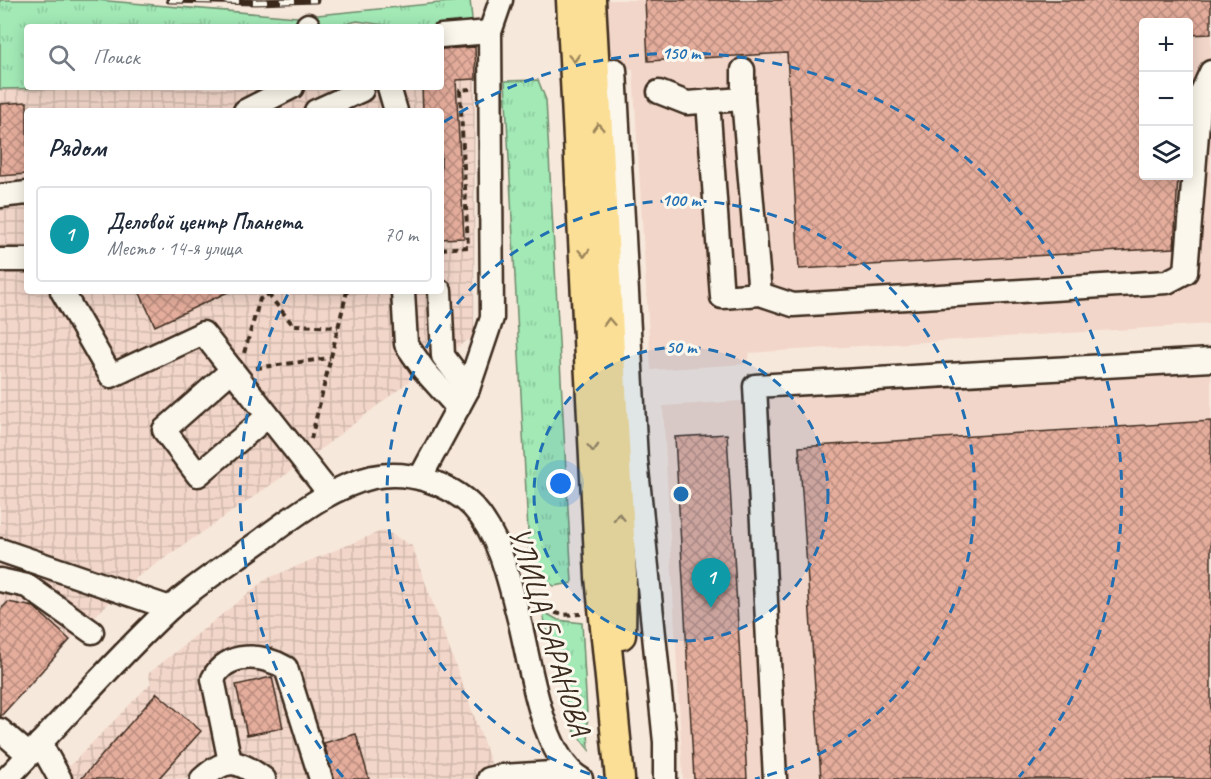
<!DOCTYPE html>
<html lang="ru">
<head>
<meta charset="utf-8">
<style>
	body { margin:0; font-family:Caveat,sans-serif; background:#f6f6f7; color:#1f2937 }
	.controls { position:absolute; right:18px; top:18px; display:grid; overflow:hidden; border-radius:6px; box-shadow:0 3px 15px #0003 }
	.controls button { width:54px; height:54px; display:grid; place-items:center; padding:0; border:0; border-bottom:2px solid #e0e1e3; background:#fff; color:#1f2937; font:30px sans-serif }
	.you { position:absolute; left:561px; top:484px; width:21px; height:21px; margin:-15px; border:4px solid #fff; border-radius:50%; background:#1a73e8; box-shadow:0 0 0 9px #1a73e833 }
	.badge { display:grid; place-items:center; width:39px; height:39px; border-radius:50%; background:#0f766e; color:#fff; font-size:20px; font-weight:700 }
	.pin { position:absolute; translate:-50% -50px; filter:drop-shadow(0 2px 3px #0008) }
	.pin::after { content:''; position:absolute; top:32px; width:21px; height:18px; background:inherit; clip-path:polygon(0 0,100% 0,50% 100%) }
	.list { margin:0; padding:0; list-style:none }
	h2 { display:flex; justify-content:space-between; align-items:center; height:78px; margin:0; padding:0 24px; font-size:26px }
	h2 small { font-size:20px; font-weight:400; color:#747a83 }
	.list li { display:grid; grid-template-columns:39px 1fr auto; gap:18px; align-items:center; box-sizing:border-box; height:96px; margin:0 12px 12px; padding:0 12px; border:2px solid #e0e1e3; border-radius:6px }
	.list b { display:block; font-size:22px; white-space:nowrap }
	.list p { margin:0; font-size:20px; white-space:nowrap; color:#747a83 }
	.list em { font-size:20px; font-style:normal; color:#747a83 }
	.icon { flex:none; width:33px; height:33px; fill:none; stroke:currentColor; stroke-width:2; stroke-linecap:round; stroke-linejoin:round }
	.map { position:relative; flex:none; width:1211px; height:779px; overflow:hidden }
	.search { position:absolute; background:#fff; box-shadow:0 3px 15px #0003; left:24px; top:24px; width:420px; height:66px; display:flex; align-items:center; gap:15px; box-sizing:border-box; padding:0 21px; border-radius:6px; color:#747a83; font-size:22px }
	.panel { position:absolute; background:#fff; box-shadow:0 3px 15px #0003; left:24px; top:108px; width:420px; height:186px; border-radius:6px }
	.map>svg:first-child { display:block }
</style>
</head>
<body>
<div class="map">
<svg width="1211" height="779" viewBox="0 0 1211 779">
	<defs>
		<pattern id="industrial-grid" width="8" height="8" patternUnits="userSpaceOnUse" patternTransform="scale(1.5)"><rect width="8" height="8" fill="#f2d6c9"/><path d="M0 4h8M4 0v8" fill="none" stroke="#d0b8ac"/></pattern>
		<pattern id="grass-tufts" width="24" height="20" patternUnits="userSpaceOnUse" patternTransform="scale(1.5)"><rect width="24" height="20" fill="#a2e9b6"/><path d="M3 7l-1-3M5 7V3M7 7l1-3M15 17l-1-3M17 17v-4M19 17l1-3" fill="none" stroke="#8cc89c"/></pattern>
		<pattern id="building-cross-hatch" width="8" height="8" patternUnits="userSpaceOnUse" patternTransform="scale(1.5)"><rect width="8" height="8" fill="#e5ad9c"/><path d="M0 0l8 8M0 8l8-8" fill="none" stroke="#bb8d7f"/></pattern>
	</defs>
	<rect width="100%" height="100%" fill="#f7e8dc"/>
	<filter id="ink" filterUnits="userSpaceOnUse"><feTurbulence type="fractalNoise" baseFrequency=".0167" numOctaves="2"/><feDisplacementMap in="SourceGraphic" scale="12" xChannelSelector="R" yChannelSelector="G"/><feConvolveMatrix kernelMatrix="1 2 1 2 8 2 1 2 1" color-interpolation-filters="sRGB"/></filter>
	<g filter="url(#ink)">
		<g fill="#f2d6c9" fill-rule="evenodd">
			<path d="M604,0h607v324l-462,29 -2,11 -96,6 -18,-300 -25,-14zM1144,22h44v154h-44z"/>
			<path d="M1211,371v408h-528l-20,-373z"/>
		</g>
		<g fill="url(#industrial-grid)" fill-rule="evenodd">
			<path d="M475,47l-1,289 -58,40 -112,86 -171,118 -63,60 -70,78v-629l441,-2v-38zM27,111h414v180h-414z"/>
			<path d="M384,530l28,16 85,233h-440l94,-96 -3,-9 118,-95z"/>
		</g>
		<g fill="url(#grass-tufts)" stroke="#6e8a6a" stroke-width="1.5">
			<path d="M0,0h96l201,17 173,-17 5,47 -34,2v-22h-44l-40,-6 -22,6h-308v60h88l-115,2z"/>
			<path d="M538,80l8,20 26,483 -18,3 -24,-16 -25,-489z"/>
			<path d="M542,611l16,9 24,3 7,127 -15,-19z"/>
		</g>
		<g fill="url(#building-cross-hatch)" stroke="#3b2a1e" stroke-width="1.5">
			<path d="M645,0h566v34l-23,1v-13h-45v154h35l-4,72 -375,21 -12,-216 -139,8z"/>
			<path d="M475,47l1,32 -20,1 8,158 -23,1v-128h-18l-1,-24h19v-38z"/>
			<path d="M27,102v72l-27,2v-72z"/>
			<path d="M139,291h91l-75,35z"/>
			<path d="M1211,421v358h-390l-22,-332z"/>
			<path d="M727,434l20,345h-53l-19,-342z"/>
			<path d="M8,602l26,5 36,33 -70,77v-107z"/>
			<path d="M272,677l11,51 -36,7 -11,-50z"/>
			<path d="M157,693l44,38 -43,48h-77z"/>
			<path d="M356,734l13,45h-35l-10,-36z"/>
		</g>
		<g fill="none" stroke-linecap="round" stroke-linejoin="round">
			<defs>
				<g id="minor">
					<path d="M308,25l1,2"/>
					<path d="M441,36l49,-4"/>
					<path d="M615,70l21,390 29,282v37"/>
					<path d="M743,70v29l17,195 33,11 374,-23 19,-10 14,-176 11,-24"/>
					<path d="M389,87l7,24"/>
					<path d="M659,92l28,11 56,-4"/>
					<path d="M708,101l14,196 38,-3"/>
					<path d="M245,111l47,-24"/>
					<path d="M316,111l46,-21"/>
					<path d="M0,196l27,-3"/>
					<path d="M0,260h27"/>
					<path d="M62,291l49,85 92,-43 126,160"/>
					<path d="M403,291l3,53 18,26 34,38"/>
					<path d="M440,291l3,65 25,33"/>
					<path d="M232,370l-68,60 34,45 70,-59"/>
					<path d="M420,478l48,-89 24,-71 -2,-286 11,-32"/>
					<path d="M0,550l170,58"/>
					<path d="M0,580l27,6 65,46"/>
					<path d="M0,730l29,25"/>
					<path d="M40,743l20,36"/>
					<path d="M230,762l-17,-83c13,-28 49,-25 73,-11l35,111"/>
					<path d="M6,779c55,-56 106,-117 163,-170 28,-26 63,-47 94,-70 34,-25 68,-52 110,-62 34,-7 75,5 100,30 28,30 37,78 47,116 11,44 22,133 61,156"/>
					<path d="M202,779c26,-23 35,-19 62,0"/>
					<path d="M489,779l13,-3 67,-4 2,7"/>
					<path d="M775,779l-20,-393 456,-26"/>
				</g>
				<g id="major">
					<path d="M571,0l29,577 20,202"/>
					<path d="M591,0l31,575 -1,60"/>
				</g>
			</defs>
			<use href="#minor" stroke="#3b2a1e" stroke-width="27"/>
			<use href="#major" stroke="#3b2a1e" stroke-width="33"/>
			<g stroke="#3b2a1e" stroke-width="4" stroke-dasharray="6 4.5" stroke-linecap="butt">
				<path d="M441,249l27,-2 -8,-157 10,-1"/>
				<path d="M268,294l25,31 45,2"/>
				<path d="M244,353l16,-54 15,-8"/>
				<path d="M256,368l74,-10"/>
				<path d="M311,439l36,-148"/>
				<path d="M535,607l28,8 18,-1"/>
			</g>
			<use href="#minor" stroke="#fbf7ec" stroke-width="22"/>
			<use href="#major" stroke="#fbdf96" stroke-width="28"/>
			<defs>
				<path id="rail" d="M169,0l88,2 59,-2"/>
			</defs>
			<use href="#rail" stroke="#3b2a1e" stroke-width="7"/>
			<use href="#rail" stroke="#fbf7ec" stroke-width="4.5" stroke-dasharray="14" stroke-linecap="butt"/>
		</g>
		<defs><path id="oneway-chevron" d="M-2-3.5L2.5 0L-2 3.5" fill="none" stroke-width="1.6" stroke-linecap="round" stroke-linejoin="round" transform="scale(1.5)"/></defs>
		<g stroke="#9b845a">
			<use href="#oneway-chevron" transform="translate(574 58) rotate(87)"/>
			<use href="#oneway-chevron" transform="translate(598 127) rotate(-93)"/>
			<use href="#oneway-chevron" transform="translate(584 253) rotate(87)"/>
			<use href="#oneway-chevron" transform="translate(609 322) rotate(-93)"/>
			<use href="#oneway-chevron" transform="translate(593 448) rotate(87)"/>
			<use href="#oneway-chevron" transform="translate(619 517) rotate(-93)"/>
		</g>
	</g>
	<circle cx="681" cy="494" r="147" fill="#1f6fb2" fill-opacity=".12"/>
	<g fill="none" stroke="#1f6fb2" stroke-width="3" stroke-dasharray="10 8">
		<circle cx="681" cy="494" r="147"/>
		<path d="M607 779A294 294 0 1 1 755 779"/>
		<path d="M343 777A441 441 0 0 1 288 294M444 122A441 441 0 0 1 1019 777"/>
	</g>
	<g text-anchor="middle" stroke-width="6" stroke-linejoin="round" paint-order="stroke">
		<g font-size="30" fill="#3b2a1e" stroke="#fbf7ec">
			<text transform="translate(550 631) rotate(73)" y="10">УЛИЦА БАРАНОВА</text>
		</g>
	</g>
	<circle cx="681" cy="494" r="9" fill="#1f6fb2" stroke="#fbf7ec" stroke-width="3"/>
	<g font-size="18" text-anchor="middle" font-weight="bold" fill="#1f6fb2" stroke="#fbf7ec" stroke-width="6" stroke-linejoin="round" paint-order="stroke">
		<text x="681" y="59">150 m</text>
		<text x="681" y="206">100 m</text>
		<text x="681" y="353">50 m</text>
	</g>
</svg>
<div class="controls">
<button>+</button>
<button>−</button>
<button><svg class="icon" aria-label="layers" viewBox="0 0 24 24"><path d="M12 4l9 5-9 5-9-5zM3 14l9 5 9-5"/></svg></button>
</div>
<div class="you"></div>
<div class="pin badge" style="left:711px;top:608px;background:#0f9aa8">1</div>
<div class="search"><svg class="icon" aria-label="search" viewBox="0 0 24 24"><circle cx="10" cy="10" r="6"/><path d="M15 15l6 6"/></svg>Поиск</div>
<section class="panel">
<h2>Рядом<small></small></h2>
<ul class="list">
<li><span class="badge" style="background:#0f9aa8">1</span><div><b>Деловой центр Планета</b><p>Место · 14-я улица</p></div><em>70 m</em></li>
</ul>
</section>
</div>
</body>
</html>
